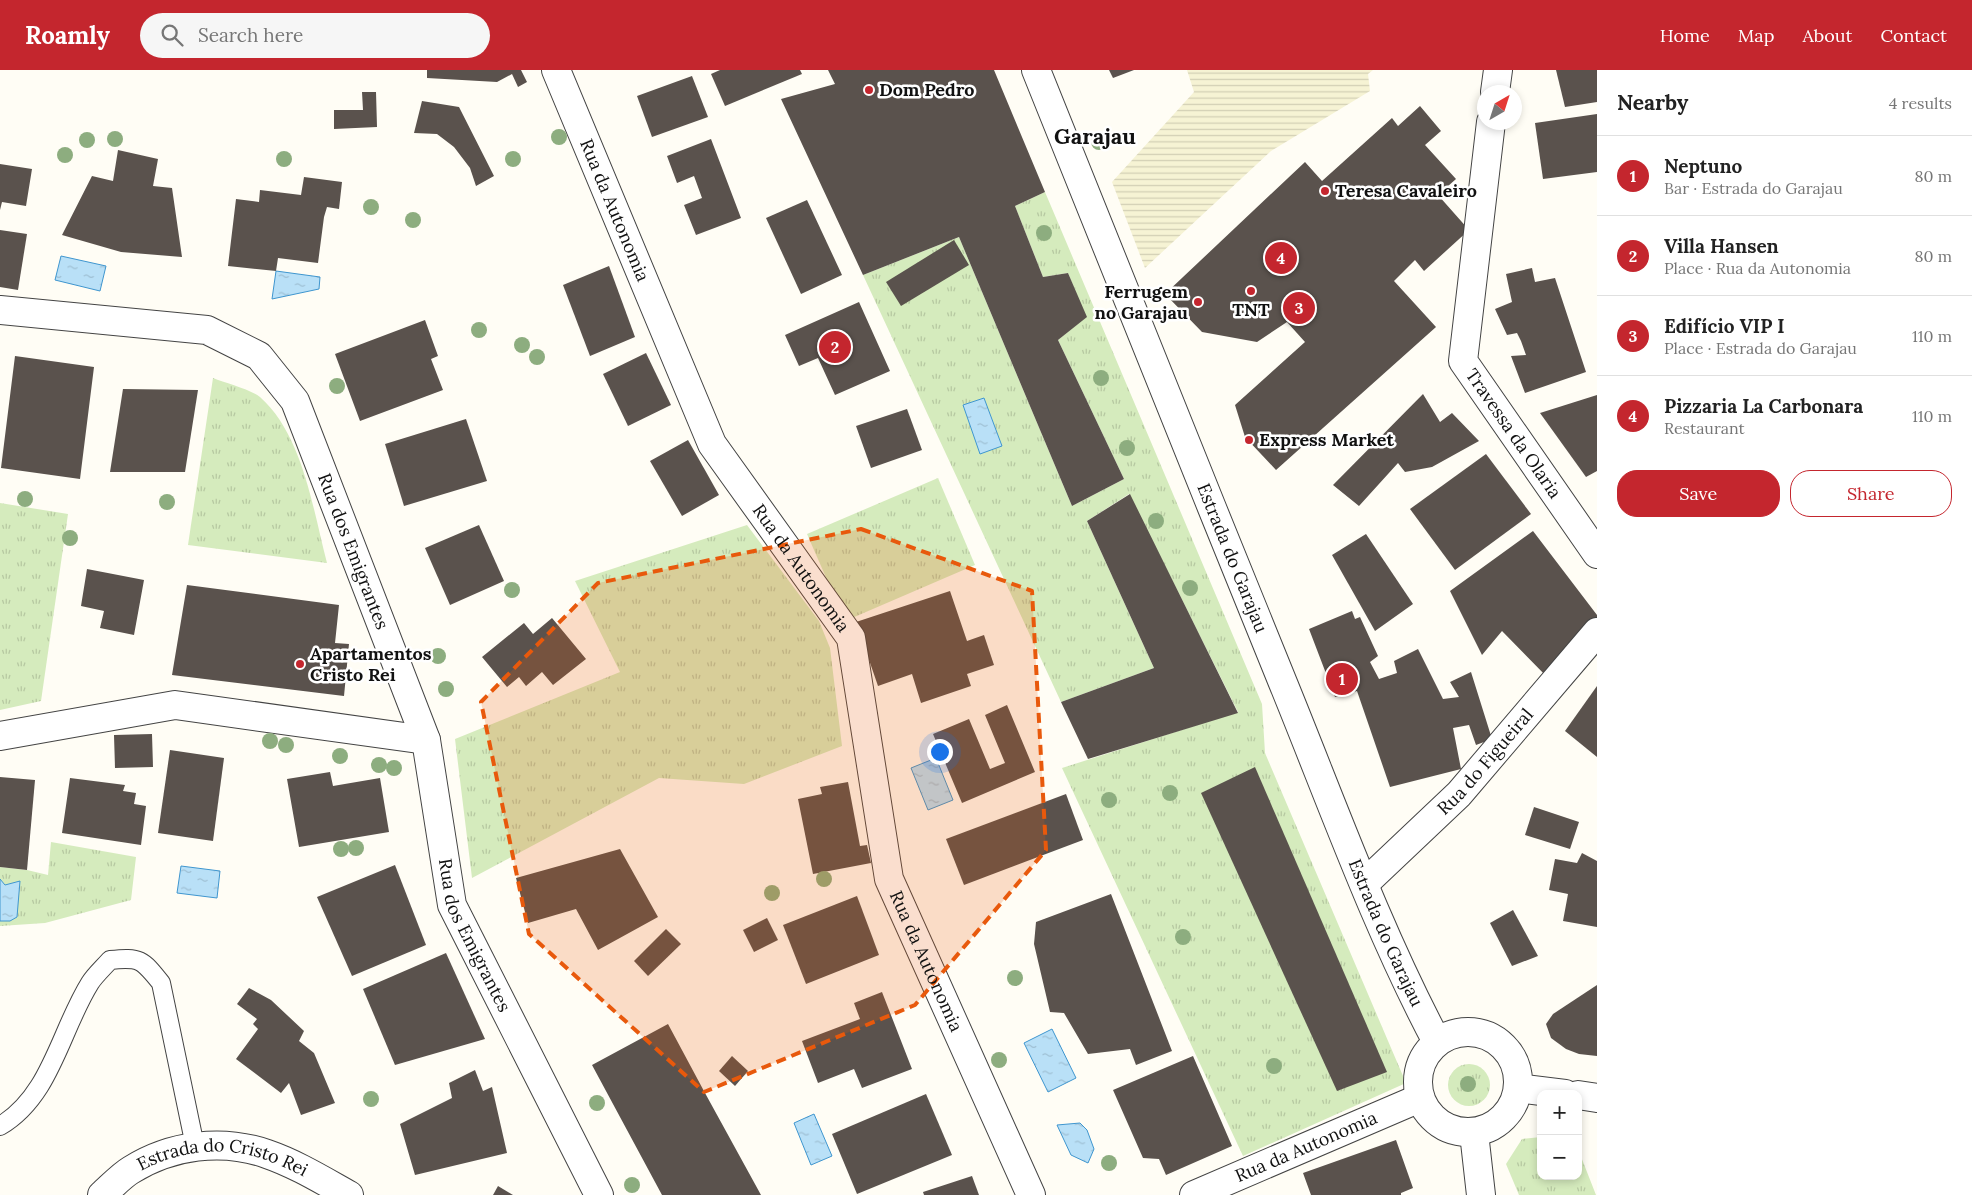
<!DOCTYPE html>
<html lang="en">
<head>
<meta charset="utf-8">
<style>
	body { margin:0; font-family:Lora,serif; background:#f6f6f6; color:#222 }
	.controls { position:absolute; right:15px; bottom:15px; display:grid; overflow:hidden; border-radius:10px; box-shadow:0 2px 8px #0003 }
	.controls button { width:45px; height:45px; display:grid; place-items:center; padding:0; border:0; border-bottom:1px solid #e0e0e0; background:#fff; color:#222; font:25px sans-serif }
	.compass { position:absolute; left:1477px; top:15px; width:45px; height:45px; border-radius:50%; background:#fff; box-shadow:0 2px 8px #0003; rotate:39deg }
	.you { position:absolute; left:939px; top:681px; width:18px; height:18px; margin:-12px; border:4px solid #fff; border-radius:50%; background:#1a73e8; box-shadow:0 0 0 8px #1a73e833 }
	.badge { display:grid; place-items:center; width:32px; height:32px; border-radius:50%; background:#c4262e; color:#fff; font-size:16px; font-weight:700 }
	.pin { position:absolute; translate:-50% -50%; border:2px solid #fff; box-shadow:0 1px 5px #0006 }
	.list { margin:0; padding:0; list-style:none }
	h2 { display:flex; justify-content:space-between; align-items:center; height:65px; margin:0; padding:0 20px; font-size:21px }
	h2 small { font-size:16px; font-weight:400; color:#767676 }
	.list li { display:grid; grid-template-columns:32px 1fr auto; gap:15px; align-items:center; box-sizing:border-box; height:80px; padding:0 20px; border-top:1px solid #e0e0e0 }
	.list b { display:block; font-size:19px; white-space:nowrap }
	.list p { margin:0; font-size:16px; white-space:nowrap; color:#767676 }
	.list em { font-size:16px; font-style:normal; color:#767676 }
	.actions { display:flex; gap:10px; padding:15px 20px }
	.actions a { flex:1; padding:11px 0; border:1px solid #c4262e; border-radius:20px; text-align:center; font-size:18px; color:#c4262e }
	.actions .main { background:#c4262e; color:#fff }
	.icon { flex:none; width:28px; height:28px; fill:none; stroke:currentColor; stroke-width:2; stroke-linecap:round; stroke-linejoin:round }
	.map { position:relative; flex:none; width:1597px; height:1125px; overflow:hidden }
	header { display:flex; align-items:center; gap:30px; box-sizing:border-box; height:70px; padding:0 25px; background:#c4262e; color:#fff }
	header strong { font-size:24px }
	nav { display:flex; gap:28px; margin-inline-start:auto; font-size:18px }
	.search { width:350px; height:45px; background:#f6f6f6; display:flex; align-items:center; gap:12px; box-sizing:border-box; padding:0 18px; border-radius:28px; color:#767676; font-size:19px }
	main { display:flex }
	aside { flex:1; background:#fff }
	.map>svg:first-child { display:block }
</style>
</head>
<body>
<header>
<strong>Roamly</strong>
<div class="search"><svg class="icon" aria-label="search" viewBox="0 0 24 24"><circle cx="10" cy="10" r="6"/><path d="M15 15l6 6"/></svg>Search here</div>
<nav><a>Home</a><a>Map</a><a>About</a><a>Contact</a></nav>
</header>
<main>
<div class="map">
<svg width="1597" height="1125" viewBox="0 0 1597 1125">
	<defs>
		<pattern id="farmland-rules" width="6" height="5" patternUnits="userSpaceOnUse" patternTransform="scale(1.25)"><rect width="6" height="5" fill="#f6f3d4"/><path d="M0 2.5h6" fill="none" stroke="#d2cfb5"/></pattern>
		<pattern id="grass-tufts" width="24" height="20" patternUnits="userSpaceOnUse" patternTransform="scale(1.25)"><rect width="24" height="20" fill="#d5ebbd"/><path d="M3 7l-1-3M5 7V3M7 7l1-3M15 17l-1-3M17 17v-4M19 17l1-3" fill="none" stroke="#b6c8a1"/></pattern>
		<pattern id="water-ripples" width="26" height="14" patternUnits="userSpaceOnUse" patternTransform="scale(1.25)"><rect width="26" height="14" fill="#b9e0f7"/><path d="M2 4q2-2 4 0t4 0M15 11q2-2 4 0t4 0" fill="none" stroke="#9ebfd3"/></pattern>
	</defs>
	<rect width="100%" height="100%" fill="#fffdf5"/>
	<path fill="url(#farmland-rules)" d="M1187,0h186l-5,4 2,17 -99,60 -126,117 -33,-86 82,-90z"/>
	<g fill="url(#grass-tufts)">
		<path d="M1045,122l217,512 3,49 141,330 -163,73 -181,-388 176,-56 -109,-218 -42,27 67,147 -93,34 -198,-427 96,-38 113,269 52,-27 -66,-139 28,-23 -18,-44 -25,4 -28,-71z"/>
		<path d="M213,308c12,5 37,11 47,19 43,38 53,113 67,166l-139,-18z"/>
		<path d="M938,408l37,87 -130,56 -38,-87z"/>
		<path d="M0,433l68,11 -27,187 -41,9z"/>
		<path d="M747,455l72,96 11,27 12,98 -98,38 -85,-6 -187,100 -17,-139 165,-67 -45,-91z"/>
		<path d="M51,772l85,15 -5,43 -86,23 -45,3v-59l27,3 21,5z"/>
		<circle cx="1469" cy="1015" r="21"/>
		<path d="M1541,1067v39h37v-27l18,46h-77l-13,-31 16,-25z"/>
	</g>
	<g fill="url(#water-ripples)" stroke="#3f96cf">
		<path d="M61,186l45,10 -6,25 -45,-11z"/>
		<path d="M276,201l44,6 -1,12 -47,10z"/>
		<path d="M984,328l18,48 -22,8 -17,-49z"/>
		<path d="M936,688l17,42 -25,10 -17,-42z"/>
		<path d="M181,796l39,5 -3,27 -40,-5z"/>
		<path d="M0,809l5,6 15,-4 -3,36 -7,4h-10z"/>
		<path d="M1052,959l24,49 -28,14 -24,-49z"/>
		<path d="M814,1044l18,42 -21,9 -17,-42z"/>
		<path d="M1080,1053l7,7 7,19 -6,14 -17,-8 -14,-30z"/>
	</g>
	<g fill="#5a524d">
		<path d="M427,0h94l6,12 -9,5 -6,-13 -15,8 -70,-4z"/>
		<path d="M720,0h80l2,4 -77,32 -14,-32z"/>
		<path d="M828,0h166l51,122 -30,14 28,71 25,-4 19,44 -29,23 66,139 -52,27 -113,-269 -96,38 -82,-176 54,-15z"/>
		<path d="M1109,0h25l-21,8z"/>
		<path d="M1556,0h41v32l-32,5z"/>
		<path d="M692,6l16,41 -56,20 -15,-41z"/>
		<path d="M362,22h14l1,35 -43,2v-19h29z"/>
		<path d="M422,31l37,6 35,69 -18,10 -6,-18 -16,-21 -17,-13 -23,-1z"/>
		<path d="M1420,36l21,25 -16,14 31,34 -18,16 31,35 -45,41 -9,-11 -21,21 42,46 -160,143 -31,-33 -10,-32 70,-63 -18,-20 -30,20 -55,-10 -37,-38 140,-132 17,19 70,-63 6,8z"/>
		<path d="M1597,44v58l-54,7 -8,-56z"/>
		<path d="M711,69l30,79 -45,17 -12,-30 18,-7 -8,-22 -17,7 -10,-27z"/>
		<path d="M118,80l40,9 -5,27 19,2 10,69 -61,-5 -59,-17 30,-59 21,5z"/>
		<path d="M0,94l32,5 -6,37 -24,-4 -2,8z"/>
		<path d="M304,107l38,5 -3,27 -12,-2 -3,10 -6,46 -40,-5 -2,13 -48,-5 8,-67 23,3 1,-12 41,5z"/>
		<path d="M807,130l35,75 -41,19 -35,-76z"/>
		<path d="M0,160l27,4 -9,56 -18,-3z"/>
		<path d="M954,170l15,25 -68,41 -15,-24z"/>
		<path d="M609,196l26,71 -45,19 -27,-71z"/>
		<path d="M1532,198l3,14 20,-4 31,94 -61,21 -14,-37 15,-1 -5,-14 -4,-8 -10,2 -12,-26 17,-7 -6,-28z"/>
		<path d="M859,232l31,69 -55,24 -17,-37 -19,8 -14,-31z"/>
		<path d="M425,250l13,36 -7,3 12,31 -83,31 -25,-67z"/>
		<path d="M646,283l25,52 -43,21 -25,-52z"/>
		<path d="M15,286l79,11 -14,112 -79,-11z"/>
		<path d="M123,319l75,1 -13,82h-75z"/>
		<path d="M1423,324l17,28 12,-9 27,28 -47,26 -27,5 -7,-9 -39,43 -26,-21z"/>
		<path d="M1597,325v76l-11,6 -46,-64z"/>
		<path d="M907,339l15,41 -51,18 -15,-42z"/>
		<path d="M466,349l21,62 -83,25 -19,-62z"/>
		<path d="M688,370l31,55 -37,21 -32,-55z"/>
		<path d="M1486,384l45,60 -76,56 -45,-61z"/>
		<path d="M1130,424l108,219 -150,46 -27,-57 93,-34 -67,-147z"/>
		<path d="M479,455l25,56 -54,24 -25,-57z"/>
		<path d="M1533,461l64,84v11l-48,53 -47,-48 -20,24 -32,-64z"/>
		<path d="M1366,464l47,70 -38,27 -43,-76z"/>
		<path d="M87,499l57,11 -10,55 -34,-7 4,-17 -23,-5z"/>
		<path d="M187,515l152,20 -4,38 14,1 -5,52 -172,-21z"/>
		<path d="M950,521l17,50 17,-6 10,30 -27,9 4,12 -50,17 -9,-29 -34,12 -22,-64z"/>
		<path d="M1352,541l3,8 5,-2 18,39 -8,6 9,17 18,-6 -3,-12 24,-12 25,50 16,-2 -9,-15 21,-10 21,67 -16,6 -7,-20 -16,3 8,41 -71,18 -33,-96 -22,6 -26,-68z"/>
		<path d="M552,548l34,41 -33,26 -11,-13 -16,14 -7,-9 -12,10 -25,-30 42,-34 9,11z"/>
		<path d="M1597,616v71l-32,-26z"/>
		<path d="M1007,635l28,67 -73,31 -29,-69 36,-15 21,50 15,-6 -20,-48z"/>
		<path d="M152,664l1,33 -38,1 -1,-33z"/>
		<path d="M170,680l54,8 -11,83 -55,-8z"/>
		<path d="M1255,697l132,305 -50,19 -136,-298z"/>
		<path d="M330,702l3,14 47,-8 9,54 -90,15 -12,-68z"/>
		<path d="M0,707l35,3 -8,90 -27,-3z"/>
		<path d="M70,708l55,7 -2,6 13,2 -2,11 12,2 -5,39 -79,-12z"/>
		<path d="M848,712l12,64 7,-1 4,18 -58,11 -15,-75 24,-5 -2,-7z"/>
		<path d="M1066,724l17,46 -119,45 -18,-46z"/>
		<path d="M1534,737l45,15 -9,27 -45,-14z"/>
		<path d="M620,779l38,68 -60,33 -22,-41 -48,14 -12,-45z"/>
		<path d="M1582,783l15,8v66l-34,-6 5,-27 -19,-4 6,-31 22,4z"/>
		<path d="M395,795l31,80 -74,31 -35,-79z"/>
		<path d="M1111,824l61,157 -36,14 -6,-16 -42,5 -24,-41 -14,-1 -16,-68 2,-22z"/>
		<path d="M857,826l22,59 -73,29 -23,-59z"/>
		<path d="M1513,840l25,46 -26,10 -22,-43z"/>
		<path d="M767,848l11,22 -24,12 -11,-22z"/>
		<path d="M666,859l15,15 -33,32 -14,-15z"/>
		<path d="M446,883l39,86 -90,26 -32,-76z"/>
		<path d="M1597,915v71l-18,-2 -13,-5 -15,-11 -5,-14 7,-10z"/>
		<path d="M249,918l22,12 33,31 -5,10 15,12 21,50 -34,12 -12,-32 -8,10 -45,-34 22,-30 -5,-5 4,-5 -20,-15z"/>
		<path d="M882,922l30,77 -50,19 -8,-19 -36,14 -16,-42 58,-22 -6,-16z"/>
		<path d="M668,954l37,69 56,102h-99l-70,-130z"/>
		<path d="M732,986l16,15 -13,15 -16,-15z"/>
		<path d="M1193,986l39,90 -66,29 -7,-16 -16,-1 -30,-68z"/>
		<path d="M475,1000l8,21 9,-4 15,66 -92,22 -15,-51 52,-26 -3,-15z"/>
		<path d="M926,1024l26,61 -95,39 -25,-60z"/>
		<path d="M1396,1070l17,48 -12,5v2h-90l-8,-22z"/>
		<path d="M972,1106l7,19h-55l-1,-3z"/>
		<path d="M498,1116l15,9h-20z"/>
	</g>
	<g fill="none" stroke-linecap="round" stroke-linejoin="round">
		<defs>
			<path id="service" d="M0,1056c51,-30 60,-95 90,-143 5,-8 13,-15 20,-23 30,-3 32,-1 51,23l34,163"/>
			<g id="minor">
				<path id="s1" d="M556,0l156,374 139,194 38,241 142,316"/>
				<path d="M1495,22l3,-22"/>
				<path id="s2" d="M1491,52l-28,239 134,193"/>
				<path id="s3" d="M0,240l207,20 52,26 36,45 131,339 26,165 147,290"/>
				<path d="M0,666l175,-31 251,35"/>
				<path id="s4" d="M1365,813l94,-89 138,-162"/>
				<path id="s5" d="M1194,1125l226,-97"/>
			</g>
			<g id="tertiary">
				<path id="s6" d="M1036,0c82,205 164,409 247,613 49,120 93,244 154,359"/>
				<circle cx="1468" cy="1012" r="50"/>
				<path d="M1518,1018l47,6"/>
				<path d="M1578,1025l19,3"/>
				<path d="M1474,1063l7,62"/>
				<path id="s7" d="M102,1125c9,-8 19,-19 29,-25 40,-25 91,-32 136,-16 29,10 55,26 82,41"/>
			</g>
		</defs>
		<use href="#service" stroke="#444" stroke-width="20"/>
		<use href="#minor" stroke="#444" stroke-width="30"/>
		<use href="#tertiary" stroke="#444" stroke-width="30"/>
		<use href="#service" stroke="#fff" stroke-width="18"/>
		<use href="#minor" stroke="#fff" stroke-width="28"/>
		<use href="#tertiary" stroke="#fff" stroke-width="28"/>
	</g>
	<g fill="#8dad7f">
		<circle cx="559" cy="67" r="8"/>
		<circle cx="115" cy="69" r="8"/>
		<circle cx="87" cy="70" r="8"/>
		<circle cx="1099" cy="72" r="8"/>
		<circle cx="65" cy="85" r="8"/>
		<circle cx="284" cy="89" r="8"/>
		<circle cx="513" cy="89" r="8"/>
		<circle cx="371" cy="137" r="8"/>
		<circle cx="413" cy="150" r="8"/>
		<circle cx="1044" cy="163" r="8"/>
		<circle cx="479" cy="260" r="8"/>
		<circle cx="522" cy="275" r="8"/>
		<circle cx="537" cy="287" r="8"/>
		<circle cx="1101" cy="308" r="8"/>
		<circle cx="337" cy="316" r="8"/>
		<circle cx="1127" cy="378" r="8"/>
		<circle cx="25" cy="429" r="8"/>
		<circle cx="167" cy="432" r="8"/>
		<circle cx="1156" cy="451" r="8"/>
		<circle cx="70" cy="468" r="8"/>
		<circle cx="1190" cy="518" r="8"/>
		<circle cx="512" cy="520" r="8"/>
		<circle cx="438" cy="586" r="8"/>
		<circle cx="446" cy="619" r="8"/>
		<circle cx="270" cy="671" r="8"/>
		<circle cx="286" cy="675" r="8"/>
		<circle cx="340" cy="686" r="8"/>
		<circle cx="379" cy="695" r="8"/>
		<circle cx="394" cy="698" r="8"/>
		<circle cx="1170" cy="723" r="8"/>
		<circle cx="1109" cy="730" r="8"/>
		<circle cx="356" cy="778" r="8"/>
		<circle cx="341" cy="779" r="8"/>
		<circle cx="824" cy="809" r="8"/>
		<circle cx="772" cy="823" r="8"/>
		<circle cx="1183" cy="867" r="8"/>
		<circle cx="1015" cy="908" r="8"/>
		<circle cx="999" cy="990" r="8"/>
		<circle cx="1274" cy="996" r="8"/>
		<circle cx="1468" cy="1014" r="8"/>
		<circle cx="371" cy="1029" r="8"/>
		<circle cx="597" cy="1033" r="8"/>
		<circle cx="1109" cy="1093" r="8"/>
		<circle cx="632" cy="1115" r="8"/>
	</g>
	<path fill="#e8590c" fill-opacity="0.2" stroke="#e8590c" stroke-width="4" stroke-dasharray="10 6" stroke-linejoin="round" d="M861,459l171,62 14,259 -131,155 -211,87 -175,-158 -48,-232 117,-119z"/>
	<g fill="#c4262e" stroke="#fff" stroke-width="2">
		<circle cx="869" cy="20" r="5"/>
		<circle cx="1325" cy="121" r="5"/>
		<circle cx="1251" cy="221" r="5"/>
		<circle cx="1198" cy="232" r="5"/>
		<circle cx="1249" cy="370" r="5"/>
		<circle cx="300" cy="594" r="5"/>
	</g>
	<g text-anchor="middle" stroke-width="5" stroke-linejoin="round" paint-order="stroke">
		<g font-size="18" font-weight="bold" fill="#111" stroke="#fff" text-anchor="start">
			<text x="879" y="26">Dom Pedro</text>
			<text x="1335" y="127">Teresa Cavaleiro</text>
			<text x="1188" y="228" text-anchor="end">Ferrugem<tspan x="1188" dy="21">no Garajau</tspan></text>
			<text x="1251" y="246" text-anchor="middle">TNT</text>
			<text x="1259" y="376">Express Market</text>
			<text x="310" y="590">Apartamentos<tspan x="310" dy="21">Cristo Rei</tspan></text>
		</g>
		<g font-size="18" fill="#111" stroke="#fff">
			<text dy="6" stroke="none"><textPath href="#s1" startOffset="152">Rua da Autonomia</textPath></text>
			<text dy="6" stroke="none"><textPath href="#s2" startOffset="329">Travessa da Olaria</textPath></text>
			<text dy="6" stroke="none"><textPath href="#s3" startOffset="485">Rua dos Emigrantes</textPath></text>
			<text dy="6" stroke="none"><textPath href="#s6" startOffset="526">Estrada do Garajau</textPath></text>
			<text dy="6" stroke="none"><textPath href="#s1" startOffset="558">Rua da Autonomia</textPath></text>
			<text dy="6" stroke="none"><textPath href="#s4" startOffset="171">Rua do Figueiral</textPath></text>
			<text dy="6" stroke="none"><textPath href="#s6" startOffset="931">Estrada do Garajau</textPath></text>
			<text dy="6" stroke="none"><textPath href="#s3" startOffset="890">Rua dos Emigrantes</textPath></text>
			<text dy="6" stroke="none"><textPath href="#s1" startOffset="978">Rua da Autonomia</textPath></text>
			<text dy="6" stroke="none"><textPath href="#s5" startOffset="122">Rua da Autonomia</textPath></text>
			<text dy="6" stroke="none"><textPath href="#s7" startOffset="135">Estrada do Cristo Rei</textPath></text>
		</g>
		<g font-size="22" font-weight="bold" fill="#111" stroke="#fff">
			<text x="1095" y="74">Garajau</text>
		</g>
	</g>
</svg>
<div class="controls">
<button>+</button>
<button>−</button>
</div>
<svg class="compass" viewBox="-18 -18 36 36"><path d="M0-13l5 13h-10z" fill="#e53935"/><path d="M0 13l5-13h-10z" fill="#767676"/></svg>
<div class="you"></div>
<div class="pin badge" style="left:1342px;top:609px">1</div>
<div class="pin badge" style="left:835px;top:277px">2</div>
<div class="pin badge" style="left:1299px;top:238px">3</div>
<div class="pin badge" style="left:1281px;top:188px">4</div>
</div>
<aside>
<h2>Nearby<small>4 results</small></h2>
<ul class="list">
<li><span class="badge">1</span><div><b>Neptuno</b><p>Bar · Estrada do Garajau</p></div><em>80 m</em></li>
<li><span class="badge">2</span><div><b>Villa Hansen</b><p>Place · Rua da Autonomia</p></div><em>80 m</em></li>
<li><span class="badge">3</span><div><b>Edifício VIP I</b><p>Place · Estrada do Garajau</p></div><em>110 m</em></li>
<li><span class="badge">4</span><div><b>Pizzaria La Carbonara</b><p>Restaurant</p></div><em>110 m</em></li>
</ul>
<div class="actions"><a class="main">Save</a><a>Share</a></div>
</aside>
</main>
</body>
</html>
